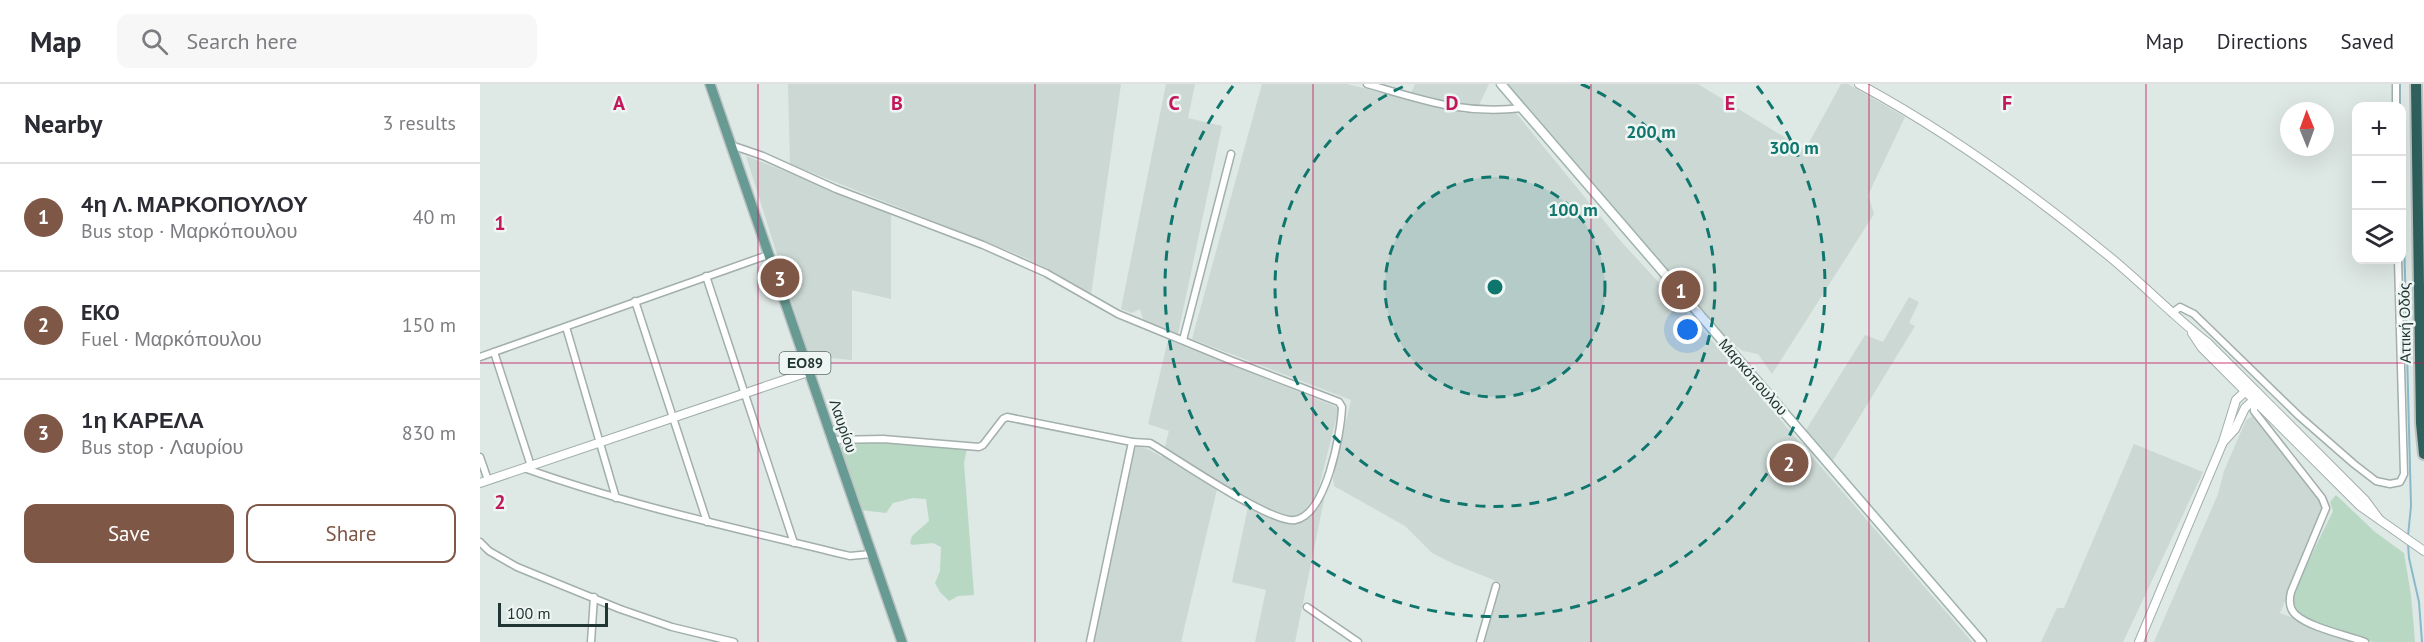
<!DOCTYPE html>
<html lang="en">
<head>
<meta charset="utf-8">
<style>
	body { margin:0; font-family:"PT Sans",sans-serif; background:#f7f7f7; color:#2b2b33 }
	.controls { position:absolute; right:18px; top:18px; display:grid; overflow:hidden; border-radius:12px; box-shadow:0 6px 24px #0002 }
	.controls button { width:54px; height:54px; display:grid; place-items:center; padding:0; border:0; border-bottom:2px solid #e1e1e2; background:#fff; color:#2b2b33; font:30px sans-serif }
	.compass { position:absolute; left:1800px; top:18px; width:54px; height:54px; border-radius:50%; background:#fff; box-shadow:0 6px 24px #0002; rotate:359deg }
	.scale { position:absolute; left:18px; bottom:15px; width:110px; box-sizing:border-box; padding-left:6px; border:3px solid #213633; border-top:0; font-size:16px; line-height:21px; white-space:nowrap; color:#213633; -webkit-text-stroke:4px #eef5f2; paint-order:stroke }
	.you { position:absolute; left:1208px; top:246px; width:21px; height:21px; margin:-15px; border:4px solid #fff; border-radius:50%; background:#1a73e8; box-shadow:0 0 0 9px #1a73e833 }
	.badge { display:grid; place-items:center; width:39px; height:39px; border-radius:50%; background:#7f5746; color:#fff; font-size:20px; font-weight:700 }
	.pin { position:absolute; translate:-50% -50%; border:3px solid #fff; box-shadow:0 2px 6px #0006 }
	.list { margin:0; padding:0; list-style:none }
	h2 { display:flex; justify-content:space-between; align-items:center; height:78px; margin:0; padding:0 24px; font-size:26px }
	h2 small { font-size:20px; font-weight:400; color:#7c7c81 }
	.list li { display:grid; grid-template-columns:39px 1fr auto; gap:18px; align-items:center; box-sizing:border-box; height:108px; padding:0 24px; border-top:2px solid #e1e1e2 }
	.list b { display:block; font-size:22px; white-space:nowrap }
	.list p { margin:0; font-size:20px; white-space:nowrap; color:#7c7c81 }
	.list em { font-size:20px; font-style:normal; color:#7c7c81 }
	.actions { display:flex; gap:12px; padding:18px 24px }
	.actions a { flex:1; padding:14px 0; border:2px solid #7f5746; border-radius:12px; text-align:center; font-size:21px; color:#7f5746 }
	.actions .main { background:#7f5746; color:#fff }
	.icon { flex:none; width:33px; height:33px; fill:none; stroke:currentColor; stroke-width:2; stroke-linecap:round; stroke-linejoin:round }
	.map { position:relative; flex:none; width:1944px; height:558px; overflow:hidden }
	header { display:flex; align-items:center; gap:36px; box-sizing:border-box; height:84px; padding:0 30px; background:#fff; border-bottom:2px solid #e1e1e2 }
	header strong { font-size:28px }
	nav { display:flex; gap:33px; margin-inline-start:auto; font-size:21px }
	.search { width:420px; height:54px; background:#f7f7f7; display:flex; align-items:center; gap:15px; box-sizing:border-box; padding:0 21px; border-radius:12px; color:#7c7c81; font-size:22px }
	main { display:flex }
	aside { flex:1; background:#fff }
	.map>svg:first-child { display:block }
</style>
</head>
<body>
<header>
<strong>Map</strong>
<div class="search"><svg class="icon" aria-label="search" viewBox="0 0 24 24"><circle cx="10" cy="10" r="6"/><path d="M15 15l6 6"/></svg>Search here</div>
<nav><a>Map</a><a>Directions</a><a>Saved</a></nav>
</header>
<main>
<aside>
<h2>Nearby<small>3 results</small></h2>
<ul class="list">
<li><span class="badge">1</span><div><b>4η Λ. ΜΑΡΚΟΠΟΥΛΟΥ</b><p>Bus stop · Μαρκόπουλου</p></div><em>40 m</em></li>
<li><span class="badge">2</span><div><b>EKO</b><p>Fuel · Μαρκόπουλου</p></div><em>150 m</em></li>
<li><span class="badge">3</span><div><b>1η ΚΑΡΕΛΑ</b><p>Bus stop · Λαυρίου</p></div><em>830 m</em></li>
</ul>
<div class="actions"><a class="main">Save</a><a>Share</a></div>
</aside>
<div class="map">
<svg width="1944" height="558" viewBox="0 0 1944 558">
	<rect width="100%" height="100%" fill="#dee8e5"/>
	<g fill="#ccd8d4">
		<path d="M308,0h333l-30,211 -37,-23 -28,-14 -236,-94z"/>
		<path d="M686,0h29l-7,34 34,8 -44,208 -34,-11 -4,-14 -8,4 -11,-4z"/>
		<path d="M782,0h85l117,29h52l102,125 97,106 257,298h-489l18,-59 -47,-19 -22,-11 -27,-27 -71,-40 -1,-8 18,-78 -159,-61z"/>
		<path d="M935,0h74l-11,23 -67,-14z"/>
		<path d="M1026,0h192l107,66 36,-66h7l57,33 -37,78 6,19 -102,160 -14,-20 -15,-3 -18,-12z"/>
		<path d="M266,72l145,57v86l-39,-9v70l-43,-4z"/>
		<path d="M1429,213l10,5 -10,21 6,3 -83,136 -26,-32 59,-95 18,7z"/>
		<path d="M688,256l171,68 -20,79 7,3 -31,152h-40l11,-52 -34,-8 16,-75 -31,-18 -36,153h-89l44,-196 12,3 14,8 7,-26 -21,-7z"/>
		<path d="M1773,332l66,83 3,13 -42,101 78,29h-204l64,-148 6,-23 22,-51z"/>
		<path d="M1654,360l69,28 -80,170h-82l16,-34h7z"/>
	</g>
	<g fill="#b8d8c4">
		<path d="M373,357l114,7 -3,15 10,132 -16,1 -9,5 -9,-9 -5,-9 5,-12 1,-24 -8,-4 -21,2 -2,-2 2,-7 17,-15 -3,-22 -13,-1 -20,5 -7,10 -25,-3 -23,-58 5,-6z"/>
		<path d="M1856,411l39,37 29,21 7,42 4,47h-42l-63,-22 -15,-10 -3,-7v-8l41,-84 -3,-9z"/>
	</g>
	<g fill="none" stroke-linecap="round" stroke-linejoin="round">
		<g stroke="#89b9ca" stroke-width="2">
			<path d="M1920,0v22"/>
			<path d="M1922,76l9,346 -3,30"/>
			<path d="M1928,460l1,14 10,44 3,40"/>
		</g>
		<defs>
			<g id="minor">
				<path d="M887,0c56,16 96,31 155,24"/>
				<path d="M1916,0v22"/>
				<path d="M251,61l32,11 73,33 147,56 63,28 72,41 112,46 109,42 3,5c-1,27 -16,108 -47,113 -24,4 -119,-62 -145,-77l-18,-1"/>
				<path d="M226,192l88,267"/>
				<path d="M155,217l72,221"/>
				<path d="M1692,229l8,-6 14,7 105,102 55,48 22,17 14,3 10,-2 4,-8 -6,-214"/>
				<path d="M86,243l50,171"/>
				<path d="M703,256l48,-186"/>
				<path d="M14,268l37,114"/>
				<path d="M0,273l288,-102"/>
				<path d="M1774,316v11l68,87 4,10 -35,84c-2,8 -2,17 5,23 15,13 50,20 69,27"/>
				<path d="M352,356l51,-1 96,8 4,-2 20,-26 4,-2 125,25 -42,200"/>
				<path d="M0,373l8,23"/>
				<path d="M44,384c106,38 216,61 326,88l21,-2"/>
				<path d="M0,458l9,9 28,16 103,42 52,18 62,15"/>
				<path d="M827,523l51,35"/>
				<path d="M111,558l3,-45"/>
				<path d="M1000,558l16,-56"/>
			</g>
			<g id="tertiary">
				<path d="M1379,0c87,47 169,106 246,169 35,28 67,62 103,90l157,157 14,19"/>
				<path d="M1712,249l10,15 158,158 64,45"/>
				<path d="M1744,357l11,-12 10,-21 11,-10"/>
				<path d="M0,399l328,-111"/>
				<path d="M1659,558l84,-200 13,-42 12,-11"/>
			</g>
			<path id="secondary" d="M1021,0l481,558"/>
			<path id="primary" d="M230,0l192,558"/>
			<path id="motorway" d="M1936,0l5,339 3,31"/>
		</defs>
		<use href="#minor" stroke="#a2afac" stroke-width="9"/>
		<use href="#tertiary" stroke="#a2afac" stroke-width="10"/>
		<use href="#secondary" stroke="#9eb3ad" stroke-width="11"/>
		<use href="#primary" stroke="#bcc3c2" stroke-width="12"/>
		<use href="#motorway" stroke="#bcc3c2" stroke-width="14"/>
		<use href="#minor" stroke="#fff" stroke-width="6"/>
		<use href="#tertiary" stroke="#fff" stroke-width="8"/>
		<use href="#secondary" stroke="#fff" stroke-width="8"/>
		<use href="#primary" stroke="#669a92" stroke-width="9"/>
		<use href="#motorway" stroke="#2f605b" stroke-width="10"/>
	</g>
	<path fill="none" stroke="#c2185b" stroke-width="1.5" stroke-opacity="0.55" d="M278,0v558M555,0v558M833,0v558M1111,0v558M1389,0v558M1666,0v558M0,279h1944"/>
	<circle cx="1015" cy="203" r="110" fill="#0f766e" fill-opacity=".12"/>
	<g fill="none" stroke="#0f766e" stroke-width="3" stroke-dasharray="10 8">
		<circle cx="1015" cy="203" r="110"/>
		<path d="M1101 0A220 220 0 1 1 929 0"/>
		<path d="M1277 2A330 330 0 1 1 753 2"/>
	</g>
	<g text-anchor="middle" stroke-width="5" stroke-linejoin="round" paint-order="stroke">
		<rect fill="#eef5f2" stroke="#5e6f6c" stroke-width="1.5" x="299.5" y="268" width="51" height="22" rx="4.5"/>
		<g font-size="14" font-weight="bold" fill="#213633">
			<text x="325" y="284">ΕΟ89</text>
		</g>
		<g font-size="15" fill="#213633" stroke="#eef5f2">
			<text transform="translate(1925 239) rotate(-91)" y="5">Αττική Οδός</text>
			<text transform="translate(1273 293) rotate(49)" y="5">Μαρκόπουλου</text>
			<text transform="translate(363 342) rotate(71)" y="5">Λαυρίου</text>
		</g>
	</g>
	<g font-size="20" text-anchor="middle" font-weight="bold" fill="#c2185b" stroke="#eef5f2" stroke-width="5" stroke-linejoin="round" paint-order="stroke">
		<text x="139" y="26">A</text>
		<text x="417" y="26">B</text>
		<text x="694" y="26">C</text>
		<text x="972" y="26">D</text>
		<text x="1250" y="26">E</text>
		<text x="1527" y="26">F</text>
		<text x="20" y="146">1</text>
		<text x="20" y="425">2</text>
	</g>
	<circle cx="1015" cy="203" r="9" fill="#0f766e" stroke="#eef5f2" stroke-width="3"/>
	<g font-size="18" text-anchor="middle" font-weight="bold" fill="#0f766e" stroke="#eef5f2" stroke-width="5" stroke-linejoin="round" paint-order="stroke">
		<text x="1171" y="54">200 m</text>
		<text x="1314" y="70">300 m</text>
		<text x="1093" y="132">100 m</text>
	</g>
</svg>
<div class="controls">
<button>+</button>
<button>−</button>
<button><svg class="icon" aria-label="layers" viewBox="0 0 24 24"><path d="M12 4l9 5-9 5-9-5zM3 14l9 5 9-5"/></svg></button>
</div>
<svg class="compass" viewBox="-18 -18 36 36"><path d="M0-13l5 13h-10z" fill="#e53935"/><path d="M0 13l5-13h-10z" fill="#7c7c81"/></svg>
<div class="scale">100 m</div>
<div class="you"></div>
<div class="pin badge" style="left:1201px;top:206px">1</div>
<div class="pin badge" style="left:1309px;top:379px">2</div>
<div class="pin badge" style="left:300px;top:194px">3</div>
</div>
</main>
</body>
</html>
